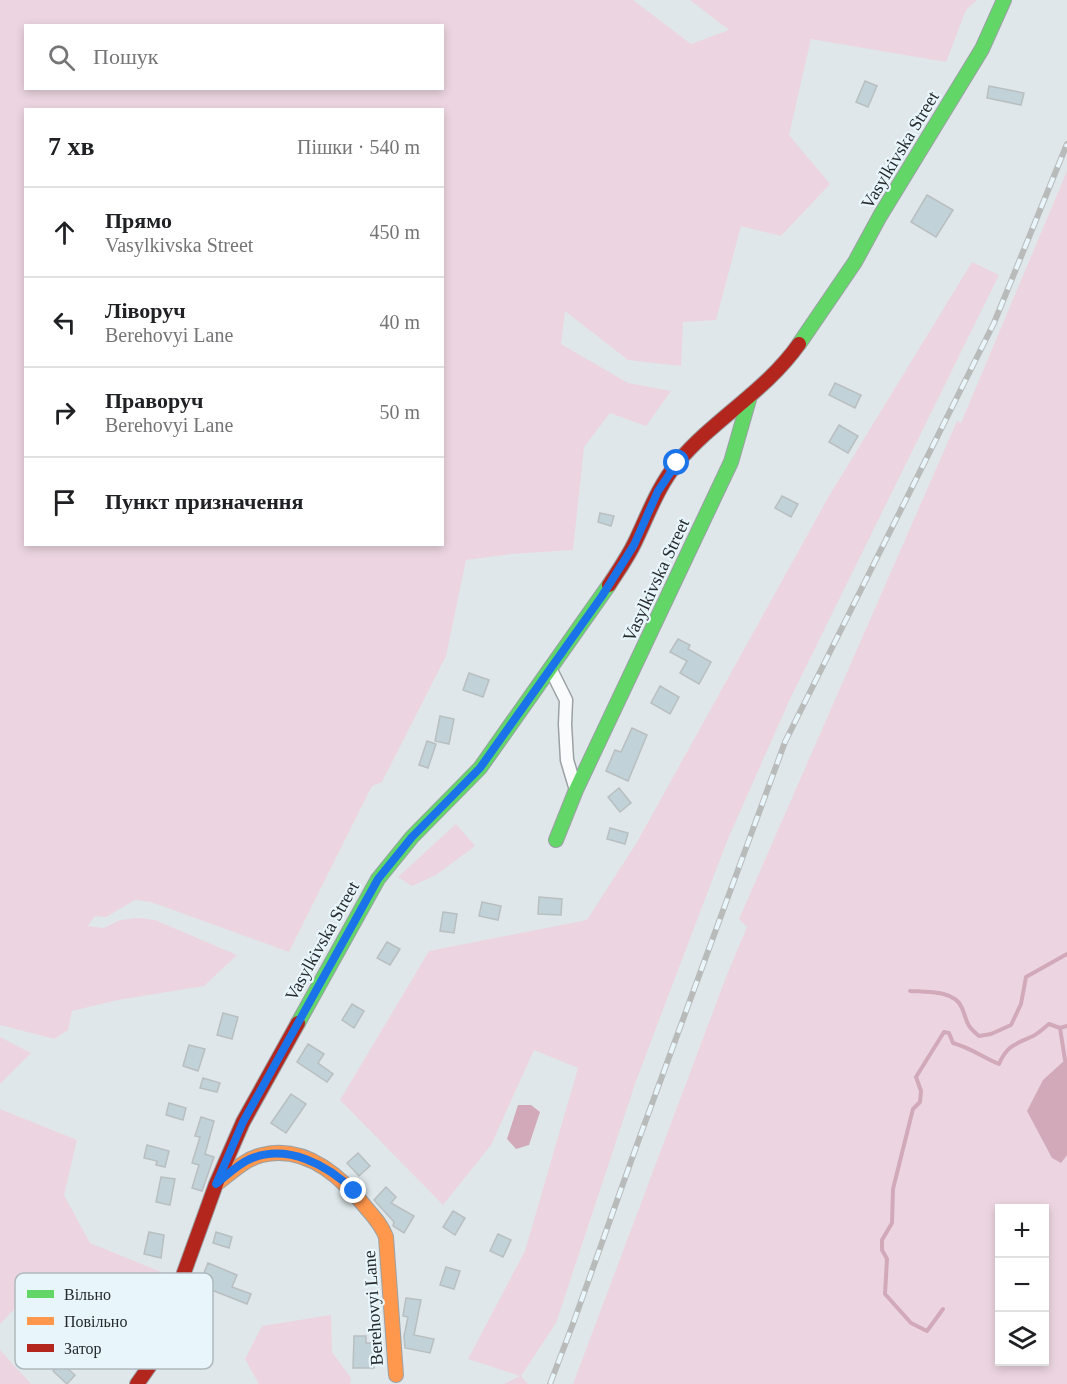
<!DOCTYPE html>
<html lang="uk">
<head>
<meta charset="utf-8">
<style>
	body { margin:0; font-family:Georgia,serif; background:#f6f6f6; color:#202124 }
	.controls { position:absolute; right:18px; bottom:18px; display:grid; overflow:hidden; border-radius:0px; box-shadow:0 3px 9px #0003 }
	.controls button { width:54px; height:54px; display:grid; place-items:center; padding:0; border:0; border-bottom:2px solid #e0e0e0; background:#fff; color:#202124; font:30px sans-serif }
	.stop { position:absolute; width:18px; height:18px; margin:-14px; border:4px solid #1a73e8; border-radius:50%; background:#fff }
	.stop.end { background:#1a73e8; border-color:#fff; box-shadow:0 2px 6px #0008 }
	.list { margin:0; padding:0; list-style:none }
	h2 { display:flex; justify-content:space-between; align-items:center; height:78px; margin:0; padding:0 24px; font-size:26px }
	h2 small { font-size:20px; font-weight:400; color:#757577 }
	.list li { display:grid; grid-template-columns:39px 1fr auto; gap:18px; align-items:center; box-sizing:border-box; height:90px; padding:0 24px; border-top:2px solid #e0e0e0 }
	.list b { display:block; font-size:22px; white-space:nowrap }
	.list p { margin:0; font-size:20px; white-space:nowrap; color:#757577 }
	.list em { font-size:20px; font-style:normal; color:#757577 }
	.icon { flex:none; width:33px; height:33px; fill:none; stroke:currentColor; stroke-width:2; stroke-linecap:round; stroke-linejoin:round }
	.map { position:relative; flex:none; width:1067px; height:1384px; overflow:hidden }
	.search { position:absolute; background:#fff; box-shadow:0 3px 9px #0003; left:24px; top:24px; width:420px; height:66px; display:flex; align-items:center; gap:15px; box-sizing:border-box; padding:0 21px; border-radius:0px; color:#757577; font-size:22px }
	.panel { position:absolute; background:#fff; box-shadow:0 3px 9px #0003; left:24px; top:108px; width:420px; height:438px; border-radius:0px }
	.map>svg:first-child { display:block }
</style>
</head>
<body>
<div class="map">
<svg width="1067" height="1384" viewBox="0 0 1067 1384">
	<rect width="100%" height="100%" fill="#dfe7ea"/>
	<g fill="#ecd5e0" fill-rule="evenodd">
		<path d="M0,0h633l58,44 38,-14 -39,-30h287l-11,10 -20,52 -135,-23 -22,96 41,49 -49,52 -40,-10 -25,94 -33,2 -2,44 -53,-6 -63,-49 -4,33 67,39 43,8 -25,35 -36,-13 -26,34 -11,103 -62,4 -45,6 -20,96 -64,126 -10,4 -83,166 -138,-50 -16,-2 -29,17 -11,-1 -7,10 16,2 16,-8 18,-2 17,2 82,35 -33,31 -86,14 -46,11 -4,19 -14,9 -54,-14zM26,26h416v62h-416zM26,110h416v434h-416z"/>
		<path d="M1067,171v1213h-494l153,-407 21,-50 -8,-8 218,-498 4,2zM1000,1208h44v154h-44z"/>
		<path d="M972,262l27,13 -209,424 -63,142 -91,240 -80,242 -35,53 7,8h-24l16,-8 -52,-17 57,-108 53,-183 -44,-18 -43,95 -48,60 -103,-105 89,-149 158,-31 50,-78 192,-346z"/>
		<path d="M456,824l19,22 -39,29 -24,11 -14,-9z"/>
		<path d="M0,1037l31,16 -31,31z"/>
		<path d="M0,1109l77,31 -13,55 26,48 81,33 -14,44 -27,-13 -5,-24 -26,-8 -13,34 -50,-22 -36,37z"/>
		<path d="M331,1315l1,37 19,26 -1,6h-91l-14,-25 17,-33z"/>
		<path d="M0,1350l31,34h-31z"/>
	</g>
	<g fill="#d1a9b8">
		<path d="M1065,1060h2v95l-6,8 -9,-5 -25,-47 16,-31z"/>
		<path d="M518,1105h13l9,7 -11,33 -13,4 -9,-10z"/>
	</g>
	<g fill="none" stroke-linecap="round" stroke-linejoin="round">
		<g stroke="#d1a9b8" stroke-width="4">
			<path d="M910,991c16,1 45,-1 52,17 6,15 3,16 17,28l12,-2 20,-9 10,-21 5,-27 41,-23"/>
			<path d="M1060,1028l5,32"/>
			<path d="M943,1309l-16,22 -16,-8 -26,-29 2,-35 -5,-9v-10l10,-17 1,-34 20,-80 7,-7 1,-11 -5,-14 28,-45 5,1 4,10c18,5 29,14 46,21 8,-19 17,-20 34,-28 6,-3 11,-8 16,-12l11,4 7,-2"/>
		</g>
	</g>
	<g fill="#c1d2d8" stroke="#b9bfc1" stroke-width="1.5">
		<path d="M865,81l12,5 -9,21 -12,-5z"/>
		<path d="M989,86l35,7 -3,12 -34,-7z"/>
		<path d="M927,195l26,15 -17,27 -25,-15z"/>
		<path d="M835,383l26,12 -6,13 -26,-13z"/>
		<path d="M839,425l19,11 -10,17 -19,-11z"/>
		<path d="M782,496l16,8 -7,13 -16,-9z"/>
		<path d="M600,513l14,3 -3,10 -13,-4z"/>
		<path d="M678,639l12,6 -2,4 23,13 -12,22 -19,-11 7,-12 -17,-9z"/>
		<path d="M469,673l20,7 -6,17 -20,-7z"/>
		<path d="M660,686l19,11 -9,17 -19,-11z"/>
		<path d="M440,716l14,3 -5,25 -14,-3z"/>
		<path d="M632,728l15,7 -19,46 -22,-10 9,-21 6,2z"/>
		<path d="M427,741l9,3 -8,24 -9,-3z"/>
		<path d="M619,788l12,15 -11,9 -12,-15z"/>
		<path d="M610,828l18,5 -3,11 -18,-5z"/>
		<path d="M539,897l23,2 -1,16 -23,-1z"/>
		<path d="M482,902l19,4 -3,14 -19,-4z"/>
		<path d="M443,912l14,2 -3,19 -14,-2z"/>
		<path d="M387,942l13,7 -10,16 -13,-7z"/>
		<path d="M352,1004l12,7 -10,17 -12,-8z"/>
		<path d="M223,1013l15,4 -6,22 -15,-4z"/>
		<path d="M308,1044l16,10 -6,9 15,11 -6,8 -30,-20z"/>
		<path d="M189,1045l16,4 -7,22 -15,-5z"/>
		<path d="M203,1078l17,5 -3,9 -17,-4z"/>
		<path d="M291,1094l15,10 -20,29 -15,-10z"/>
		<path d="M169,1103l17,5 -3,12 -17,-5z"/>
		<path d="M201,1117l13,4 -9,33 9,3 -12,34 -10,-3 7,-23 -7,-2 8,-26 -5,-1z"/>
		<path d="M147,1145l22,6 -4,16 -9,-2 1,-4 -13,-3z"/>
		<path d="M358,1153l12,13 -11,10 -12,-13z"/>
		<path d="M161,1177l14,2 -5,26 -14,-3z"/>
		<path d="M386,1187l10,10 -5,6 23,13 -10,17 -11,-7 1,-4 -20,-22z"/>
		<path d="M453,1211l12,7 -10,17 -12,-8z"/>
		<path d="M149,1232l15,3 -3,23 -17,-4z"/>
		<path d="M216,1232l16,5 -3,11 -16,-5z"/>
		<path d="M498,1234l13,6 -8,17 -13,-6z"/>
		<path d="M208,1263l29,12 -5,12 19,7 -4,10 -48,-19z"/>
		<path d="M446,1267l14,4 -6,18 -14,-4z"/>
		<path d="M406,1298l15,2 -7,35 20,4 -4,14 -25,-5 -1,-12 4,-19 -5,-1z"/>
		<path d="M354,1336h12v7h9l-1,25h-21z"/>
		<path d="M61,1363l14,12 -8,9 -14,-13z"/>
	</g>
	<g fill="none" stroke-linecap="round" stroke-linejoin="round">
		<defs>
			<path id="street" d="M550,668l16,32 -1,24 2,36 9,30"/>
			<g id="fast">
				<path d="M799,344l56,-82 25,-46 102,-167 22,-49"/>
				<path d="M556,840l20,-50 155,-328 19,-66"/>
				<path d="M298,1023l80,-144 34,-42 68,-69 129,-183"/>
			</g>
			<path id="slow" d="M219,1182c13,-10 26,-23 43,-27 44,-11 81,23 106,55 7,8 14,16 18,27l10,138"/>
			<g id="jam">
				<path d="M609,585c9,-14 19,-28 26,-43 13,-27 23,-56 43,-80 36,-43 88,-71 121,-118"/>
				<path d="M137,1384l14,-20 65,-180 27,-62 55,-99"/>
			</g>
		</defs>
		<use href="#street" stroke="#9ba1a4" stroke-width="15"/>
		<use href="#fast" stroke="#9ba1a4" stroke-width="16"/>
		<use href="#slow" stroke="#9ba1a4" stroke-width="16"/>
		<use href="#jam" stroke="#9ba1a4" stroke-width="16"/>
		<use href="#street" stroke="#fafbfc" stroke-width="12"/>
		<use href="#fast" stroke="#63d668" stroke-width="14"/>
		<use href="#slow" stroke="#ff974d" stroke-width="14"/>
		<use href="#jam" stroke="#b3261e" stroke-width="14"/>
		<defs>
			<path id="rail" d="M550,1384l24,-63 65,-182 146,-397 209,-419 73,-179"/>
		</defs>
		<use href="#rail" stroke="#b9bbbb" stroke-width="6"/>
		<use href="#rail" stroke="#e8f6fb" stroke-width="4" stroke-dasharray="11" stroke-linecap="butt"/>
	</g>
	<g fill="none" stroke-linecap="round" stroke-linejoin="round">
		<path stroke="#1a73e8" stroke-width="8" d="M354,1191c-26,-26 -67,-48 -104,-32 -12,5 -24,17 -34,25l27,-62 135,-243 34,-42 68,-69 122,-172 32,-51 24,-54 19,-28"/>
	</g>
	<g text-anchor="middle" stroke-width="4.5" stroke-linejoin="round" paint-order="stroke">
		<g font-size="18" fill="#252a2c" stroke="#e8f6fb">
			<text transform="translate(900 150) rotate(-59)" y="6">Vasylkivska Street</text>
			<text transform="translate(656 580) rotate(-65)" y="6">Vasylkivska Street</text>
			<text transform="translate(322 941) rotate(-61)" y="6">Vasylkivska Street</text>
			<text transform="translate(373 1308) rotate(-94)" y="6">Berehovyi Lane</text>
		</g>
	</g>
	<rect x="15" y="1273" width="198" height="96" rx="9" fill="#e8f6fb" stroke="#aeb9bd" stroke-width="1.5"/>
	<rect x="27" y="1290" width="27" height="8" fill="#63d668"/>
	<rect x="27" y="1317" width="27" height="8" fill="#ff974d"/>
	<rect x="27" y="1344" width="27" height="8" fill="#b3261e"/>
	<g font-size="16" fill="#252a2c">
		<text x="64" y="1300">Вільно</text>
		<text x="64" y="1327">Повільно</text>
		<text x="64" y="1354">Затор</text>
	</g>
</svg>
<div class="controls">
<button>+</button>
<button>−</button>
<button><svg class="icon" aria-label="layers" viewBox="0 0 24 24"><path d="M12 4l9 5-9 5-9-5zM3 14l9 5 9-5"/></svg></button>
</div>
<div class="stop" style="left:677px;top:463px"></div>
<div class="stop end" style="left:354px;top:1191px"></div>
<div class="search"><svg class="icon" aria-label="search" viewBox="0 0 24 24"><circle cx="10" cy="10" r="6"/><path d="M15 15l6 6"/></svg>Пошук</div>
<section class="panel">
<h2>7 хв<small>Пішки · 540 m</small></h2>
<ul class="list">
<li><svg class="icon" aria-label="ahead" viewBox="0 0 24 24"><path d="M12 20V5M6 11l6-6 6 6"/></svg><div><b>Прямо</b><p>Vasylkivska Street</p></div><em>450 m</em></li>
<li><svg class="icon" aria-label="left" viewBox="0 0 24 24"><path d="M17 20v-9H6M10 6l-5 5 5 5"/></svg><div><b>Ліворуч</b><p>Berehovyi Lane</p></div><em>40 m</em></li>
<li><svg class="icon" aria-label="right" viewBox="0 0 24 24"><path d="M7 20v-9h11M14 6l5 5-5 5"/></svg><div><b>Праворуч</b><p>Berehovyi Lane</p></div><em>50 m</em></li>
<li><svg class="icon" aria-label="arrive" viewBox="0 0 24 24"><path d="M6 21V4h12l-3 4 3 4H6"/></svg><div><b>Пункт призначення</b></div></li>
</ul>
</section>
</div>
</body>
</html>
